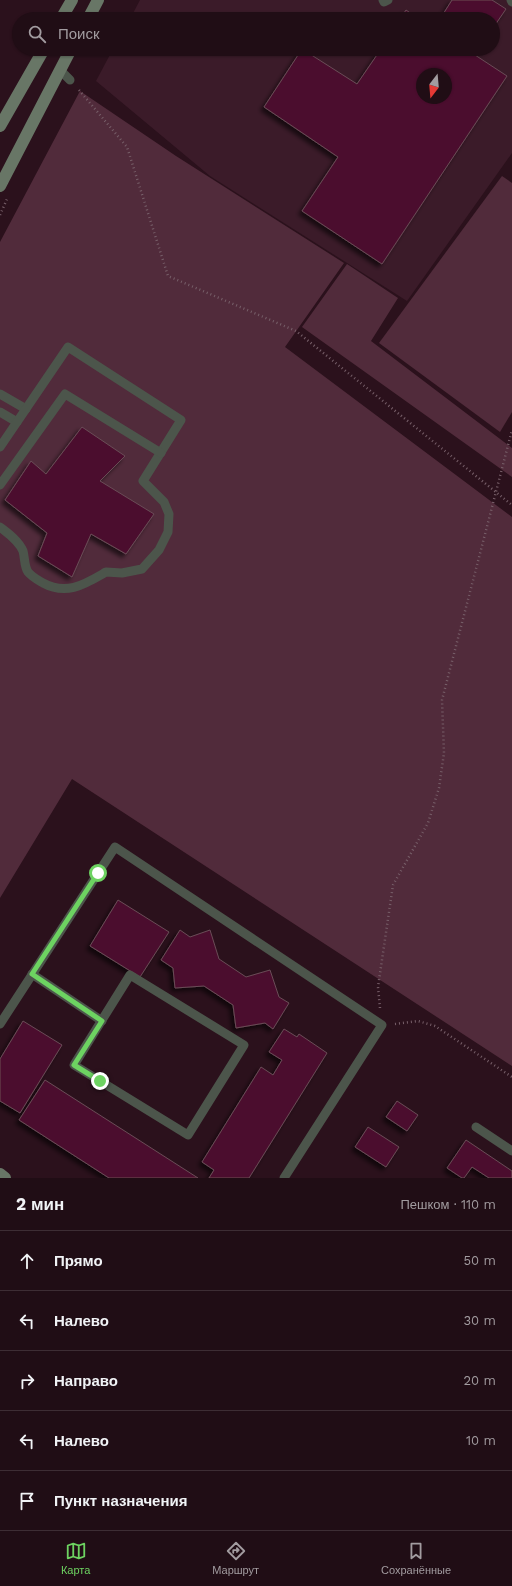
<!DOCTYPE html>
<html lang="ru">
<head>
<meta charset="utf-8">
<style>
	body { margin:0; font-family:"Work Sans",sans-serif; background:#28161e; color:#f1f3f6 }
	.compass { position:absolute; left:416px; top:68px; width:36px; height:36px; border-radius:50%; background:#200d15; box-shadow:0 1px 3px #0004; rotate:196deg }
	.stop { position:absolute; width:12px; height:12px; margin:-9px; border:3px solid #6dd361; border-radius:50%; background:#fff }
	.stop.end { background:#6dd361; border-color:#fff; box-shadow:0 1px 4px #0008 }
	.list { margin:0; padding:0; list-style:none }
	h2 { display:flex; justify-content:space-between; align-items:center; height:52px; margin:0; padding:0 16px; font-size:17px }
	h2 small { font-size:13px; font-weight:400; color:#a29ca0 }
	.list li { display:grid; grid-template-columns:26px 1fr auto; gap:12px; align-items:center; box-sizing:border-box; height:60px; padding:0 16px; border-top:1px solid #3d2d34 }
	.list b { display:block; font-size:15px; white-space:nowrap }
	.list em { font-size:13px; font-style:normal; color:#a29ca0 }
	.icon { flex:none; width:22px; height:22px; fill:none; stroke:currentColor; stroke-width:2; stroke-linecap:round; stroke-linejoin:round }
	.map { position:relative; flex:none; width:512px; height:1178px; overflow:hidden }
	.search { position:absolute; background:#200d15; box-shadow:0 1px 3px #0004; left:12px; right:12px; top:12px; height:44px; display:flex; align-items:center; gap:10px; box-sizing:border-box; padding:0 14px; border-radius:22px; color:#a29ca0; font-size:15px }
	.sheet { height:352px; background:#200d15 }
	nav { display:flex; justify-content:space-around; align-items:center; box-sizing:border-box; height:56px; border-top:1px solid #3d2d34; background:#200d15; font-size:11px; color:#a29ca0 }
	nav a { display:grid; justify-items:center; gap:2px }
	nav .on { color:#6dd361 }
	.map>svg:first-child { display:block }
</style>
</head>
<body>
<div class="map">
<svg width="512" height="1178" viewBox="0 0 512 1178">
	<defs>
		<filter id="shadow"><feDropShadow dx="-3.5" dy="3.5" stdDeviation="2" flood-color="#0009"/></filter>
	</defs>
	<rect width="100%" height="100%" fill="#2b111c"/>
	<path fill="#3b1b29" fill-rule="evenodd" d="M140,0h372v153l-105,148 -197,-125 -114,-95 17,-32h380v-30h-363zM422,74h24v24h-24z"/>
	<g fill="#512b3b">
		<path d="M80,91l96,65 168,107 -59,84 227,170v549l-440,-287 -72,119v-656z"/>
		<path d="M502,176l10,7v229l-12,20 -121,-89z"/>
		<path d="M347,264l51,34 -27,43 141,107v29l-210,-150z"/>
	</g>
	<g fill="#4c0e2d" stroke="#6a4c57" fill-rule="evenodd" filter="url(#shadow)">
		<path d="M452,0h40l14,9 -13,19v-9h-53z"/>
		<path d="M406,10l13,9h-19z"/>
		<path d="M302,49l55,35 24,-35h98l-4,6 32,21 -125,188 -80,-53 36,-54 -74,-50zM422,74h24v24h-24z"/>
		<path d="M82,427l43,29 -25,25 54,33 -28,40 -35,-20 -19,43 -34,-21 9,-23 -42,-33 26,-39 15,13z"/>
		<path d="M118,900l51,32 -29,45 -50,-31z"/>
		<path d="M180,930l10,7 20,-7 9,29 27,18 24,-7 9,27 10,6 -16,26 -8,-6 -29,5 -3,-23 -29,-19 -29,2 -2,-20 -12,-8z"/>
		<path d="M23,1021l39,24 -42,68 -20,-12v-42z"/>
		<path d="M284,1029l13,8 2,-3 28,19 -78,125h-40l5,-8 -12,-8 59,-95 12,8 9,-15 -13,-8z"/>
		<path d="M45,1080l153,98h-89l-90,-58z"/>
		<path d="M397,1101l21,14 -11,16 -21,-14z"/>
		<path d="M368,1127l31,20 -13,20 -31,-20z"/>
		<path d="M466,1140l46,31v7h-23l-17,-11 -8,11h-2l-15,-10z"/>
	</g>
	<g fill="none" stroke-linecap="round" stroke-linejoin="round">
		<g stroke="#775f69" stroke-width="2.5" stroke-dasharray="1 3" stroke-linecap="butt">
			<path d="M79,90l48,57 41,129 128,55 216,174"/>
			<path d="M0,215l7,-16"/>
			<path d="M380,1008l-2,-21 15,-102 35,-62 11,-35 5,-35 -2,-53 70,-270"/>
			<path d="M395,1024l23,-3 17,5 77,51"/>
		</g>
		<g stroke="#4c554b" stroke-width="9">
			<path d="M383,0l1,2 4,-2"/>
			<path d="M511,0l1,2"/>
			<path d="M60,70l10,10"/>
			<path d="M0,394l26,15"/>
			<path d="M0,412l17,10"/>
			<path d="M0,447l68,-100 113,73 -38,61 21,21 5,12 -1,18 -9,18 -17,19 -20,4 -16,-1c-21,12 -39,24 -63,11 -5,-3 -11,-6 -15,-11 -4,-6 -3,-14 -5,-21 -4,-10 -15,-18 -23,-24"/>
			<path d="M0,485l65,-91 96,59"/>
			<path d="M32,974l70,47"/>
			<path d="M130,975l114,70 -56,90 -114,-70z"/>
			<path d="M0,1024l115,-177 267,178 -98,153"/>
			<path d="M476,1127l36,24"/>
		</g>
		<g stroke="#687666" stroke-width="12">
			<path d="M61,19l11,-19"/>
			<path d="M88,19l10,-19"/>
			<path d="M0,126l44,-77"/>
			<path d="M0,186l71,-137"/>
			<path d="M0,1174l5,4"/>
		</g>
	</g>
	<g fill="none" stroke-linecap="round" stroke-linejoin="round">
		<path stroke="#6dd361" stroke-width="5" d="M98,873l-66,101 70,47 -28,44 26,16"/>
	</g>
</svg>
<svg class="compass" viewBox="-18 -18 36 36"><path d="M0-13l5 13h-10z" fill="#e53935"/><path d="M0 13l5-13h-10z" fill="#a29ca0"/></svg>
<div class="stop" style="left:98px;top:873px"></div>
<div class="stop end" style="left:100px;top:1081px"></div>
<div class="search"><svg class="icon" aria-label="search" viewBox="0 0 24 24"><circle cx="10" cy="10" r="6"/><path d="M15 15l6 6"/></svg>Поиск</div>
</div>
<section class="sheet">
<h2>2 мин<small>Пешком · 110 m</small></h2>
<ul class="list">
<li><svg class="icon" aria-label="ahead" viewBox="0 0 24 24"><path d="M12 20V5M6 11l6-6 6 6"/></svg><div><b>Прямо</b></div><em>50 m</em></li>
<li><svg class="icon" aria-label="left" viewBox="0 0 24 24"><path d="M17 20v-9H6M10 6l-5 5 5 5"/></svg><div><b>Налево</b></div><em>30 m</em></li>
<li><svg class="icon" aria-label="right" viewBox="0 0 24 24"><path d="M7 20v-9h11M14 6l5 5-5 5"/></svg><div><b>Направо</b></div><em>20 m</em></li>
<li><svg class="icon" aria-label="left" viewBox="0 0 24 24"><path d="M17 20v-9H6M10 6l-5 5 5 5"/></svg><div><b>Налево</b></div><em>10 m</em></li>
<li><svg class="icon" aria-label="arrive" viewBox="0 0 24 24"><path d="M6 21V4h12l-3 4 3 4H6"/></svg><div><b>Пункт назначения</b></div></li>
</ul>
</section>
<nav>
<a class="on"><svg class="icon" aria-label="map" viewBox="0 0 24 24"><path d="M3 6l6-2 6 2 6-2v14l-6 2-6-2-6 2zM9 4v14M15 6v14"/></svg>Карта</a>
<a><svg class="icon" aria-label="directions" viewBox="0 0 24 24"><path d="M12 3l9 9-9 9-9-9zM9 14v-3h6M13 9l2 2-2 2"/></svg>Маршрут</a>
<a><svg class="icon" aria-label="saved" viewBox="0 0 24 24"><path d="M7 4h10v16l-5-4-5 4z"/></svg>Сохранённые</a>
</nav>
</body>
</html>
